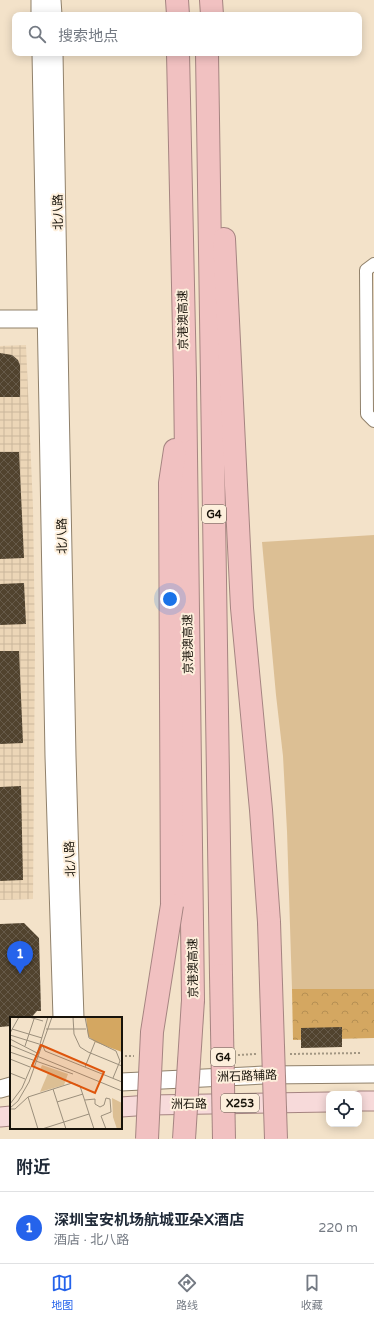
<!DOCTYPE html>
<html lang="zh">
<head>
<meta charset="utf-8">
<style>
	body { margin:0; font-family:"Varela Round","Noto Sans SC",sans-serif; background:#f2f2f3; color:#1f2937 }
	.controls { position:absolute; right:12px; bottom:12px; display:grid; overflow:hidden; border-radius:8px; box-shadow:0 2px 10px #0003 }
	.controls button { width:36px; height:36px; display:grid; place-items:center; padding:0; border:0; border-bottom:1px solid #e0e1e3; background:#fff; color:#1f2937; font:20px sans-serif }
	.you { position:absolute; left:170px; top:599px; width:14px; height:14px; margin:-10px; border:3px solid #fff; border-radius:50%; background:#1a73e8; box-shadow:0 0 0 6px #1a73e833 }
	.badge { display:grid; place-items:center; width:26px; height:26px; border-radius:50%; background:#2563eb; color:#fff; font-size:13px; font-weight:700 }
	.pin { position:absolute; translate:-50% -33px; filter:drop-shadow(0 1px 2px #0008) }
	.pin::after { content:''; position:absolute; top:21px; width:14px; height:12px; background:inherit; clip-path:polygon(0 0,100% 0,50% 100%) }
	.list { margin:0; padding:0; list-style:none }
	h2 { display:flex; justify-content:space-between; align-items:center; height:52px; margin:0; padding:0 16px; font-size:17px }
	h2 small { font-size:13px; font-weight:400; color:#747a83 }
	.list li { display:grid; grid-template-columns:26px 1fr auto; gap:12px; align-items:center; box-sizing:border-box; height:72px; padding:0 16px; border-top:1px solid #e0e1e3 }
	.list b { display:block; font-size:15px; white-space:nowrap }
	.list p { margin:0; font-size:13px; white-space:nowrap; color:#747a83 }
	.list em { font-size:13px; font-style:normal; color:#747a83 }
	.icon { flex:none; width:22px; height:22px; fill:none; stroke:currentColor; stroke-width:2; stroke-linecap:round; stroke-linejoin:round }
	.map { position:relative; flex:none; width:374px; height:1139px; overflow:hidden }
	.search { position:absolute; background:#fff; box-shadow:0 2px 10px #0003; left:12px; right:12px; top:12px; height:44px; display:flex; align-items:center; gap:10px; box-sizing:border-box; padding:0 14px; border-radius:8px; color:#747a83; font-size:15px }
	.sheet { height:124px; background:#fff }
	nav { display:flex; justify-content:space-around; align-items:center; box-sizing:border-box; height:56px; border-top:1px solid #e0e1e3; background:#fff; font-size:11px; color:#747a83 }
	nav a { display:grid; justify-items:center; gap:2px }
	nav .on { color:#2563eb }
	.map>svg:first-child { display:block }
</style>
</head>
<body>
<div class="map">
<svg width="374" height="1139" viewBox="0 0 374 1139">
	<defs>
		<pattern id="industrial-grid" width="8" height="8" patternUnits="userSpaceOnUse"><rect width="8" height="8" fill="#ecd6b7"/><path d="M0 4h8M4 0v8" fill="none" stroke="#cab79c"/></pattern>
		<pattern id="forest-crowns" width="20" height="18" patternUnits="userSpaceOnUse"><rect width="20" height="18" fill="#d4a761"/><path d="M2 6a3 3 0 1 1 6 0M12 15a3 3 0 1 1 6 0" fill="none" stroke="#b58f53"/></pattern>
		<pattern id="building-cross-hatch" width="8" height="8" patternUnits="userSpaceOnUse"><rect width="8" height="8" fill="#51432e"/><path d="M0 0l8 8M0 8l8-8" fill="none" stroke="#665a49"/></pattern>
	</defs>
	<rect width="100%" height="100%" fill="#f3e2c9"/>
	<path fill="url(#industrial-grid)" d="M26,345l7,162 2,137 -2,255 -33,1v-554z"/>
	<path fill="#dcbf94" d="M374,535v454h-82l-5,-158 -4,-75 -7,-61 -14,-153z"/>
	<path fill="url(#forest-crowns)" d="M292,989h82v49l-81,2z"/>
	<g fill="url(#building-cross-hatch)">
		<path d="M0,353l12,2 6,5 2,5v32h-20z"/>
		<path d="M0,452h19l5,106 -24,1z"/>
		<path d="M24,583l2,41 -26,1v-41z"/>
		<path d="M0,651h19l4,92 -23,1z"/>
		<path d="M21,786l2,94 -23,1v-94z"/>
		<path d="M24,923l15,15 2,73h-4l-6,7h-20v8l-11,1v-103z"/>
		<path d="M342,1027v20l-41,1v-20z"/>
	</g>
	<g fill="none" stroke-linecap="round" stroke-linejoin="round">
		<defs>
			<path id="street" d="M374,264l-8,6 1,144 7,7"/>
			<g id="secondary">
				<path d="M40,0v15"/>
				<path d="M52,0l1,15"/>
				<path d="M41,53c6,234 8,469 13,703 2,87 6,175 8,262"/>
				<path d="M54,53c5,234 7,469 13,703 2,87 5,175 8,262"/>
				<path d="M0,319h57"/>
				<path d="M121,1082l143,-7 110,-1"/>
				<path d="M0,1089l11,-3"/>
			</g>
			<g id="primary">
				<path d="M359,1101h15"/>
				<path d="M121,1107l29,-2 179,-3"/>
				<path d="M0,1117l11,-1"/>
			</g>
			<g id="highway">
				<path d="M177,0l1,15"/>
				<path d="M211,0l1,15"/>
				<path d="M178,53l7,325 8,622"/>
				<path d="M207,53l14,922"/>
				<path d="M224,239l18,369 19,202 8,112"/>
				<path d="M172,905l-2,-422 5,-33"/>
			</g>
		</defs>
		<use href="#street" stroke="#90816b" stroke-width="14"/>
		<use href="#secondary" stroke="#90816b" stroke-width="19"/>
		<use href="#primary" stroke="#a58481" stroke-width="21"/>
		<use href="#highway" stroke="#a58481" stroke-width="24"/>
		<g stroke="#a29682" stroke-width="2" stroke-dasharray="2 2" stroke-linecap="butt">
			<path d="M290,1054l71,-1"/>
			<path d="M238,1055l18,-1"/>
			<path d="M121,1056h13"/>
		</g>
		<use href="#street" stroke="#fff" stroke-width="12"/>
		<use href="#secondary" stroke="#fff" stroke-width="17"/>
		<use href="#primary" stroke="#f7dada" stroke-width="19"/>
		<use href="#highway" stroke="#f1c1c1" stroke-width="22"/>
		<defs>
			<g id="highway-bridge">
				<path d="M269,922l7,217"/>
				<path d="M221,975l3,164"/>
				<path d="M147,1139l5,-107 20,-127"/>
				<path d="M184,1139l9,-139"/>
			</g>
		</defs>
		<use href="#highway-bridge" stroke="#a58481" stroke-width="24" stroke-linecap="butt"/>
		<use href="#highway-bridge" stroke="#f1c1c1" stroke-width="22"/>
	</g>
	<g text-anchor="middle" stroke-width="4" stroke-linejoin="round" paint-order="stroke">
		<g fill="#fdefdc" stroke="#5c5448" stroke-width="1">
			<rect x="202" y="505" width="24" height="18" rx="3"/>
			<rect x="211" y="1048" width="24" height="18" rx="3"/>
			<rect x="221" y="1094" width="38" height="18" rx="3"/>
		</g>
		<g font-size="11" font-weight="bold" fill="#171209">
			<text x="214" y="518">G4</text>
			<text x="223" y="1061">G4</text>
			<text x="240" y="1107">X253</text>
		</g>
		<g font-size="12" fill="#171209" stroke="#fdefdc">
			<text transform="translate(58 212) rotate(-91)" y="4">北八路</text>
			<text transform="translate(183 320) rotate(-91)" y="4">京港澳高速</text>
			<text transform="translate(62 536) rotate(-91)" y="4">北八路</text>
			<text transform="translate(188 644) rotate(-91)" y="4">京港澳高速</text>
			<text transform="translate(70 859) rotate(-92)" y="4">北八路</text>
			<text transform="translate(193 968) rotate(-91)" y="4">京港澳高速</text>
			<text transform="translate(247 1076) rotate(-2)" y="4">洲石路辅路</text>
			<text transform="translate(189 1104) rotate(-1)" y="4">洲石路</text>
		</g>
	</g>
	<g transform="translate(10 1017)">
		<rect width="112" height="112" fill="#f3e2c9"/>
		<path d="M32,48l26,9 -4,11 -24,7 8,-19 -8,-3zM102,81l10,5v26h-5l-4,-12z" fill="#dcbf94"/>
		<path d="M76,0h36v35l-27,-10 -7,-6z" fill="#d4a761"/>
		<path fill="none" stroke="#9b8f7c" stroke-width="1" d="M19,0l14,4M63,0l1,17 6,13 8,5 34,14M75,0l4,21 27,13 4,10 -7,17M2,12l30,9M36,12h40M0,16l9,-16M0,18l29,9M0,22l29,15M0,28l112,46M15,29l9,-27M33,29l2,5 77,31M0,35l63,22M27,37l11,-37M0,42l20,8M75,50l10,-25M0,56l15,6M43,72l13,40M18,80l10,32M75,83l10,-1v5l5,3 4,-2 2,-7 4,1 1,13 -10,4 5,13M47,85l26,-8M0,87l12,-16 12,-28M0,91l8,-7 11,-19 23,-65M0,92h5l13,-12 44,-14 8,3 14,43M32,112l47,-15"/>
		<path fill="#de550c" fill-opacity="0.15" stroke="#de550c" stroke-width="2" d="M31,28l63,27 -9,21 -63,-27z"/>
		<rect width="112" height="112" fill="none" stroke="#171209" stroke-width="2"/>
	</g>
</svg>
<div class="controls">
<button><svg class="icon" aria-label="locate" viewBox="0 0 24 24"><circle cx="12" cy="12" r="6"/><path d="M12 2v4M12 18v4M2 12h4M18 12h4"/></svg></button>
</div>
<div class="you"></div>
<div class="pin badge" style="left:20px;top:974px">1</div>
<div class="search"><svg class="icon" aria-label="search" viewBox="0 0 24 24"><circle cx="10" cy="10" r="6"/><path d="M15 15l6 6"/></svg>搜索地点</div>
</div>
<section class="sheet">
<h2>附近<small></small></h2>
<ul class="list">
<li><span class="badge">1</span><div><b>深圳宝安机场航城亚朵X酒店</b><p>酒店 · 北八路</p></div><em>220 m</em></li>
</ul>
</section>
<nav>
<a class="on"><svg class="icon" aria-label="map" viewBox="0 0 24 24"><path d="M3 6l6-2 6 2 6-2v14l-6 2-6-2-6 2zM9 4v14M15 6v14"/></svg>地图</a>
<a><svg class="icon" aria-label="directions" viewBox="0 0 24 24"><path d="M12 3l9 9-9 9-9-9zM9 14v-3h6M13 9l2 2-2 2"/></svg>路线</a>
<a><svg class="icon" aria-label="saved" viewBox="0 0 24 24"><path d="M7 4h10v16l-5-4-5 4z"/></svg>收藏</a>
</nav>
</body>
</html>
